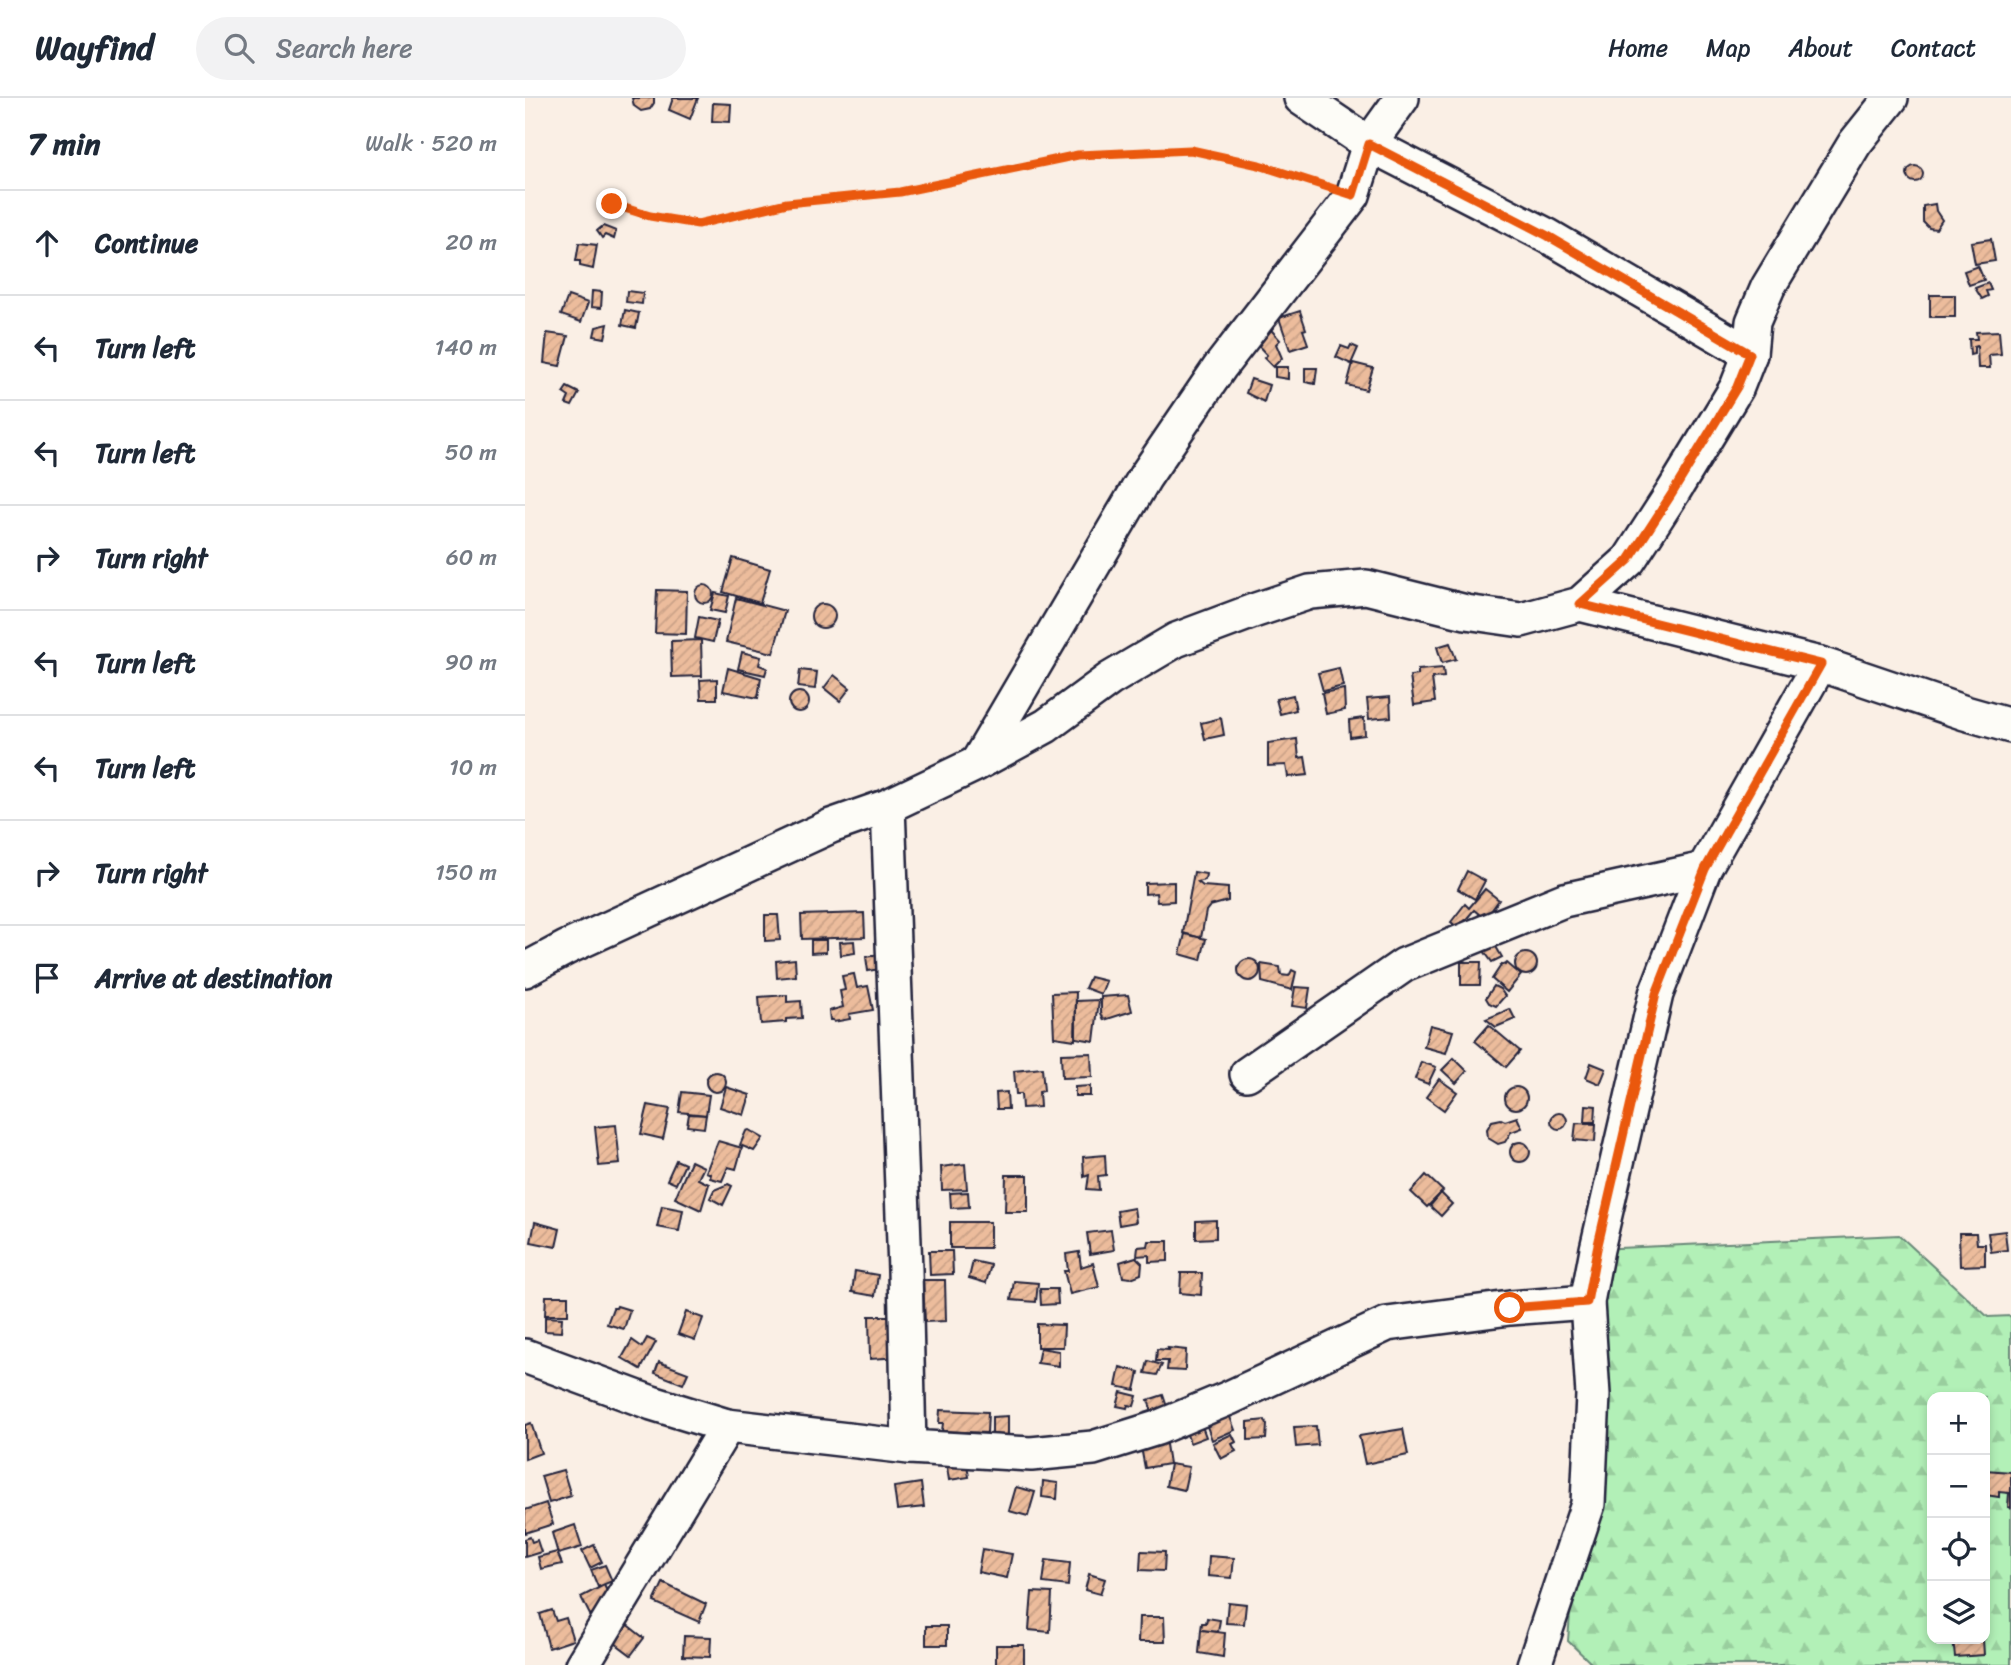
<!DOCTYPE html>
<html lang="en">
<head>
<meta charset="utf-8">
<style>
	body { margin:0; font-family:Sriracha,sans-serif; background:#f2f2f3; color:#1f2937 }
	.controls { position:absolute; right:21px; bottom:21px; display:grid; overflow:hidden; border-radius:14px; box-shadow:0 4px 10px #0003 }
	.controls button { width:63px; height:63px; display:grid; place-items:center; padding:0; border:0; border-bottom:2px solid #e0e1e3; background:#fff; color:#1f2937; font:35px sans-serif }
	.stop { position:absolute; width:21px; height:21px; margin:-16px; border:5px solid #ea580c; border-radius:50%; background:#fff }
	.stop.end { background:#ea580c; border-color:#fff; box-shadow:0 2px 7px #0008 }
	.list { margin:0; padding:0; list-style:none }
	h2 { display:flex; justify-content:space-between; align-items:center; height:91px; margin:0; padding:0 28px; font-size:30px }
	h2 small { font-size:23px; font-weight:400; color:#747a83 }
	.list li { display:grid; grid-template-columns:46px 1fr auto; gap:21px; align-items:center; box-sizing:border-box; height:105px; padding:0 28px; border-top:2px solid #e0e1e3 }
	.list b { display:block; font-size:26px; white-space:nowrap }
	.list em { font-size:23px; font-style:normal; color:#747a83 }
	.icon { flex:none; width:38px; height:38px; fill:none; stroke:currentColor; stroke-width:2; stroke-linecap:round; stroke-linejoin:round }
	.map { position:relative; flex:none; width:1486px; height:1567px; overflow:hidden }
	header { display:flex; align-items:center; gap:42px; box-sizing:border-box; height:98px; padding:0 35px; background:#fff; border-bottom:2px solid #e0e1e3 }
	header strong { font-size:33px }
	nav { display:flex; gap:38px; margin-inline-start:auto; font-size:24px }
	.search { width:490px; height:63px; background:#f2f2f3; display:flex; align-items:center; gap:18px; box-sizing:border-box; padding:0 24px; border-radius:38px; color:#747a83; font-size:26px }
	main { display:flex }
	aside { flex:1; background:#fff }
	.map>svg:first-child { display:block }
</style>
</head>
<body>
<header>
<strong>Wayfind</strong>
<div class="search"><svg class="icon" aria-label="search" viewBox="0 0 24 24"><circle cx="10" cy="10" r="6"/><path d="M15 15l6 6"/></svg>Search here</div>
<nav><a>Home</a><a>Map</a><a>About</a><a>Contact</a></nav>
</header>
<main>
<aside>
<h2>7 min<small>Walk · 520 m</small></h2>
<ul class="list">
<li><svg class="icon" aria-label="ahead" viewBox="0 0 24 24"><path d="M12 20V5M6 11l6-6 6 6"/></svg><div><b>Continue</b></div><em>20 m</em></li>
<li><svg class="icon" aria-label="left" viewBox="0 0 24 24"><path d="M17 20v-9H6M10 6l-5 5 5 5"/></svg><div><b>Turn left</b></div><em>140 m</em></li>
<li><svg class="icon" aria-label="left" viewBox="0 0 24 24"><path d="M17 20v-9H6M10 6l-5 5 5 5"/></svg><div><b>Turn left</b></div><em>50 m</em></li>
<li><svg class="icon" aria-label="right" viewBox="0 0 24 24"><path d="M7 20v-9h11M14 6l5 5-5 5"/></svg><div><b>Turn right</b></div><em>60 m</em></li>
<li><svg class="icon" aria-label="left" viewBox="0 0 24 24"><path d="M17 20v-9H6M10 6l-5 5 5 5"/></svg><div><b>Turn left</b></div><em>90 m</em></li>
<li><svg class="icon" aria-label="left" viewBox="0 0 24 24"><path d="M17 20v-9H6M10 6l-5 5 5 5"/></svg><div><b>Turn left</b></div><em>10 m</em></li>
<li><svg class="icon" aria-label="right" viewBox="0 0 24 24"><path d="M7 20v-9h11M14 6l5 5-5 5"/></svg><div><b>Turn right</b></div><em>150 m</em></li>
<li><svg class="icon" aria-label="arrive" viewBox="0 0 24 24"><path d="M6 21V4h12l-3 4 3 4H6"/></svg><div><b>Arrive at destination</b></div></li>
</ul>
</aside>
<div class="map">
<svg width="1486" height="1567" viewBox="0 0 1486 1567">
	<defs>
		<pattern id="forest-firs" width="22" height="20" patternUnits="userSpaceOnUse" patternTransform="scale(1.75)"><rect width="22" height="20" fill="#b2f0b7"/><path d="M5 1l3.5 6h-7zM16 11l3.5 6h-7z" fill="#99ce9e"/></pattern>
		<pattern id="building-hatch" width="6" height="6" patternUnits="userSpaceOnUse" patternTransform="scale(1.75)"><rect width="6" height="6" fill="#ecbc9c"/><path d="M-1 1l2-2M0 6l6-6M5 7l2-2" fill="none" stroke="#caa187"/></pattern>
	</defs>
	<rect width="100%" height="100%" fill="#faefe5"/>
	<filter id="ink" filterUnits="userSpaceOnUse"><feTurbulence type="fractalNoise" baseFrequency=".0143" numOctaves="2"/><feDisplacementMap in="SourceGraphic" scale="14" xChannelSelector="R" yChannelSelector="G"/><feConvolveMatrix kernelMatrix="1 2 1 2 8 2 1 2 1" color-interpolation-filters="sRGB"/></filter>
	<g filter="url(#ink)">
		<path fill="url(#forest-firs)" stroke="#6a8979" stroke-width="2" fill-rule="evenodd" d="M1374,1137l89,82 23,-1v349h-418l-25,-24 29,-392zM1407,1299h53v242h-53z"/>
		<g fill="url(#building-hatch)" stroke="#22223b" stroke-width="2">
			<path d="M107,0h22v5l-4,6 -9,2 -7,-5z"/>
			<path d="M148,0h25l-8,21 -21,-9z"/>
			<path d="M188,5l18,1 -1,18 -18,-1z"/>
			<circle cx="1390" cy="76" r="8"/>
			<path d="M1410,106l1,7 6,9 -6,9 -7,-1 -6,-6v-16z"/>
			<path d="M78,128l13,5 -2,8 -9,-4 -3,3 -5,-7z"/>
			<path d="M1466,141l4,22 -20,3 -4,-22z"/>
			<path d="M54,145l18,2 -4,24 -13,-3v-5h-4z"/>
			<path d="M1453,168l6,14 -15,5 -5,-14z"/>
			<path d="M1463,185l3,7 -5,1 2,5 -6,3 -7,-11z"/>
			<path d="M67,193l10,1 -1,16 -10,-1z"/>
			<path d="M102,193l16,2 -1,11 -16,-2z"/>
			<rect x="1405" y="197" width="25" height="22"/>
			<path d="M43,198l20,7 -7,19 -20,-7z"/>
			<path d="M100,212l14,3 -3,15 -14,-3z"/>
			<path d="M775,213l6,18 -3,1 5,14 -18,6 -11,-32z"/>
			<path d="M83,226l-3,14 -11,-2 2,-9z"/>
			<path d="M741,226l14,16 -4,4 6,14 -9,9 -9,-9 3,-3 -16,-17z"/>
			<path d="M1474,233l2,23 -12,1 1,13h-12l-1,-22 -3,1v7l-4,1 -1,-16h8l-1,-7z"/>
			<path d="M22,235l21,3 -8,30 -16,-3z"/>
			<path d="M826,247l7,3 -7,16 -15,-7 5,-11 8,3z"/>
			<path d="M828,265l20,5 -7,22 -19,-5z"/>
			<path d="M750,269h13v12l-13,-2z"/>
			<path d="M780,270h12l-2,16 -10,-2z"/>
			<path d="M726,281l18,6 -5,17 -18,-9z"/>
			<path d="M42,289l12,6 -7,13 -6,-2 3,-7 -6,-4z"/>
			<path d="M208,460l37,11 -10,34 -37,-11z"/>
			<circle cx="179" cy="496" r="9"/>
			<path d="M132,492l30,1 -1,43 -31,-1z"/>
			<path d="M190,495l14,3 -4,17 -15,-3z"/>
			<path d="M211,500l49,13 -12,42 -47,-11z"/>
			<circle cx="298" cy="518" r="12"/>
			<path d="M174,519l19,4 -5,21 -18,-4z"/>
			<path d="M176,542l1,36 -30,1 -1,-36z"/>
			<path d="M925,545l6,16 -14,4 -5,-16z"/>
			<path d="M217,554l19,5 -2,8 8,3 -2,7 -27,-6z"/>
			<path d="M203,570l33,10 -3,20 -35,-7z"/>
			<path d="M814,570l4,18 -20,5 -5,-18z"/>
			<path d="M918,570l1,9 -12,1 3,24 -21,3 -4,-29 8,-1v-5z"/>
			<path d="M275,572l17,2 -2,17 -17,-2z"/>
			<path d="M309,577l16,13 -10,13 -16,-13z"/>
			<path d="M192,581v20h-16l-1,-19z"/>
			<path d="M819,591l1,21 -19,4 -4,-21z"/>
			<circle cx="274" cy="604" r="10"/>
			<path d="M768,597l3,15 -16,4 -4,-15z"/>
			<path d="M865,599l1,20 -22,2 -2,-20z"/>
			<path d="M696,620l3,17 -19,4 -4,-16z"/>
			<path d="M839,620l1,17 -15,2 -1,-17z"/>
			<path d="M772,641l2,19 6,-1 3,18 -20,2 -2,-12 -18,1v-23z"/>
			<path d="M942,773l18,10 -10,18 -17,-10z"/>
			<path d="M669,774l12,2 -1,6 -7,2 5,4 25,2v13l-18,5 -4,5 -5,27 -18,-5z"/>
			<path d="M649,784v19l-17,1 -1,-9 -11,1v-11z"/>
			<path d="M960,791l14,11 -14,19 -11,-9 -12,14 2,9 -13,-11 14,-18 4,4z"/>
			<path d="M339,815l1,24 -63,2 -1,-24z"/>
			<path d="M240,817h13l2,25 -15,1z"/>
			<path d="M660,836l21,5 -5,21 -21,-6z"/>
			<path d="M286,842h15v12l-15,1z"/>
			<path d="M329,843l1,12 -14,2 -1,-13z"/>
			<path d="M970,847l7,12 -10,5 -8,-11z"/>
			<circle cx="1001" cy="866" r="11"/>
			<path d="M358,856l2,14 -17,3 -2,-14z"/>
			<circle cx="724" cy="872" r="11"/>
			<path d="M270,861l1,17 -19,2 -1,-17z"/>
			<path d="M936,864h20l-1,23h-19z"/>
			<path d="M982,865l14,12 -14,17 -15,-13 10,-15 3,1z"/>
			<path d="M736,866l19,3 1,8 8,1 3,-6 4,2 -4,18 -30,-8z"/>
			<path d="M329,876l3,14 11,-2 5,24 -24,4 1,5 -16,3 -1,-2h-3l-1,-9 14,-4 -3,-16 5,-1 -3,-14z"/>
			<path d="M565,879l16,4 -5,13 -16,-6z"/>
			<path d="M969,888l6,3 5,7 -9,10 -7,-3 -3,-5z"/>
			<path d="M770,889l15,1 -3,20 -15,-2z"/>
			<path d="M551,894l-1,48 -21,-3 -2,-44z"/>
			<path d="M262,897v7l14,-1 1,17 -16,1v3l-25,2 -2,-27z"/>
			<path d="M603,897l4,16 -28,9 -3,-7v-16z"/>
			<path d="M574,902l-5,41 -18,-3v-37z"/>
			<path d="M985,911l5,10 -19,8 -10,-8z"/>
			<path d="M905,927l23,6 -7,22 -22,-6z"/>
			<path d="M964,927l31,26 -14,16 -31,-26z"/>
			<path d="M566,955l1,24 -30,1 -1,-24z"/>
			<path d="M929,960l13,13 -11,12 -14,-13z"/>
			<path d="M896,964l15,5 -8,17 -13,-5z"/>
			<path d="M1066,965l15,6 -6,15 -14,-6z"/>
			<path d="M517,970l2,23 -5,1 1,15 -18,1 -1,-14h-5l-2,-23z"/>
			<circle cx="191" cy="984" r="10"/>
			<path d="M914,981l18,13 -13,18 -18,-13z"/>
			<path d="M565,988v10h-15v-9z"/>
			<path d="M201,989l24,8 -6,20 -24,-8z"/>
			<circle cx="991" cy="1000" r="11"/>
			<path d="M157,994l27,3 -3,20 -27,-3z"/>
			<path d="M482,994l1,17h-11l-1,-16z"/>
			<path d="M123,1007l22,4 -7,30 -22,-5z"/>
			<path d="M1061,1007l10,1 -1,16h-10z"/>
			<circle cx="1034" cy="1023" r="8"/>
			<path d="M164,1016l17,1 -2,13 -17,-2z"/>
			<path d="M992,1019l5,11 -11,4 -6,10 -7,2 -10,-6 -1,-9 5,-8 9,-2 4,2z"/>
			<path d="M1051,1025l20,1 -1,18 -21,-2z"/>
			<path d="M91,1027l4,39 -21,2 -4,-39z"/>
			<path d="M224,1032l14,8 -9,13 -14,-6 6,-14z"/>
			<path d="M193,1043l24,7 -6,21 -8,-2 -6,14 -12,-3 1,-4 -5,-2z"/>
			<circle cx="995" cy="1054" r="10"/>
			<path d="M580,1057l1,20 -8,1 1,14 -12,-1 2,-14 -5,2 -1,-20z"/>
			<path d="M151,1062l9,4 -9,20 -9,-4z"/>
			<path d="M166,1063l13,6 -6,12 11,5 -8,26 -26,-12z"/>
			<path d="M440,1066l2,25 -25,1 -1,-23z"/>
			<path d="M481,1077h22v37h-23z"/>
			<path d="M901,1077l17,16 -16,16 -16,-15z"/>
			<path d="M203,1086l4,2 -9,19 -13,-7 4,-8z"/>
			<path d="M443,1094l1,15 -18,1 -1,-15z"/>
			<path d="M916,1095l11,11 -11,12 -11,-10z"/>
			<path d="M137,1108l21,4 -4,21 -22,-4z"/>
			<path d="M609,1110l2,14 -17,3 -2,-14z"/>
			<path d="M691,1122v18l-20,1v-18z"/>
			<path d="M10,1124l25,7 -4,18 -25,-5z"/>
			<rect x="425" y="1124" width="40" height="26"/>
			<path d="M586,1132l3,20 -24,4 -3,-21z"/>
			<path d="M1480,1133l2,19 -16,2 -3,-19z"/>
			<path d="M1434,1135h17l1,11h8v21l-25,1z"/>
			<path d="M624,1143h19v20l-19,1v-7l-12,1 1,-9 10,-1z"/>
			<path d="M404,1153h23l1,23 -23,1z"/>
			<path d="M554,1154l2,15 12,-4 6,24 -29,7 -6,-23h4l-2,-17z"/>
			<path d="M611,1159l6,6 -1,11 -10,4 -8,-1 -3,-15z"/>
			<path d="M448,1163l18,4 -5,18 -17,-5z"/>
			<path d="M330,1173l23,4 -3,21 -23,-4z"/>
			<path d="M656,1175h21l-1,22 -21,-2z"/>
			<path d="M398,1182h22l1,41 -21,1z"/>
			<path d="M489,1183l24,2 -2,19 -25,-2z"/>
			<path d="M515,1191h17l1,15 -17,1z"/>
			<path d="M21,1198h22v19h-23z"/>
			<path d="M92,1208l13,4 -6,19 -17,-5 6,-16h3z"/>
			<path d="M161,1214l17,6 -8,22 -17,-6z"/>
			<path d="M344,1218h31l1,41 -31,2z"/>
			<path d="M20,1219l17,1 -1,14 -16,-1z"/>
			<path d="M512,1226l27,1 -1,22h-26z"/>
			<path d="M122,1240l9,4 -15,27 -19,-11 10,-18 10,7z"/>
			<path d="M515,1250l19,3v15l-22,-3z"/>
			<path d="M643,1250l18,2 -1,21 -18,-1 1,-9h-12l1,-12 12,1z"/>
			<path d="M623,1263l14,4 -5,10 -12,-2z"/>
			<path d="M134,1264l29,11 -5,11 -28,-11z"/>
			<path d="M595,1269l19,5 -4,18 -19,-4z"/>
			<path d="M596,1294l16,4 -3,10 -6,-1 -1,3 -10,-2z"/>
			<path d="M638,1297l5,15 -15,5 -5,-15z"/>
			<path d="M702,1311l8,21 -23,10 -8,-22z"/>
			<path d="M415,1312l48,2 -1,21 -45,-2 1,-8h-4z"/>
			<path d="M483,1318v19h-16v-18z"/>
			<path d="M740,1322l2,5 -1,14 -18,1v-18z"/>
			<path d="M675,1323l6,16 -16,6 -6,-17z"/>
			<path d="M6,1325l10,30 -16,6v-34z"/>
			<path d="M791,1328l2,19 -22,2 -2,-20z"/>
			<path d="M878,1331l5,26 -43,9 -6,-28z"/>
			<path d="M707,1336l4,8 -4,2 4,7 -15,8 -8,-16z"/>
			<path d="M640,1340l4,26 -24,4 -5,-26z"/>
			<path d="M441,1360l3,19 -20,3 -3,-19z"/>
			<path d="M645,1366l19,3 -5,23 -18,-4z"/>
			<path d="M38,1372l8,26 -22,7 -8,-27z"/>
			<path d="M1460,1372l26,2v36l-3,-1 1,-14 -10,-1v5l-14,-2z"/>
			<path d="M518,1383l15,2 -1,16 -15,-2z"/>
			<path d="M396,1385l3,24 -27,3 -3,-23z"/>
			<path d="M491,1389l19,5 -7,24 -19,-5z"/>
			<path d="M21,1405l7,21 -28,9v-23z"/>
			<path d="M50,1427l7,22 -24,7 -6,-21z"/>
			<path d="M5,1439l2,5 5,-2 4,12 -16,5v-18z"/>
			<path d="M69,1447l8,17 -12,6 -8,-17z"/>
			<path d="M457,1451l30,5 -5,24 -29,-6z"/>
			<path d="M616,1453l24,1 -1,19 -24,-1z"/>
			<path d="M32,1454l5,12 -21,5 -3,-12z"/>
			<path d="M684,1458l25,2 -2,20 -24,-2z"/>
			<path d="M521,1462l24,3 -2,23 -25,-3z"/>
			<path d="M80,1467l7,16 -14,6 -7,-17z"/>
			<path d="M564,1476l16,5 -5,15 -15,-4z"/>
			<path d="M138,1485l43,21 -7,18 -45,-20z"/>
			<path d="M79,1487l9,19 -23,11 -9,-18z"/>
			<path d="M507,1494l20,1 -2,39 -21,-2z"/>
			<path d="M703,1504l18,2 -2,20 -18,-1z"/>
			<path d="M27,1512l4,11 10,-3 7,22 -24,8 -9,-34z"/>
			<path d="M614,1519h25l1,25h-27z"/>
			<path d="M682,1520l13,2 -2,12 -17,-2 1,-7h4z"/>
			<path d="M100,1525l19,15 -13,17 -20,-15z"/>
			<rect x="401" y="1528" width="21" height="19"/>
			<path d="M676,1532l24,3 -2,24 -24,-4z"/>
			<path d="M159,1538l27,1 -1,20 -27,-1z"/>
			<path d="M1428,1541h30l1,16 -29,2z"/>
			<rect x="471" y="1547" width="28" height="20"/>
		</g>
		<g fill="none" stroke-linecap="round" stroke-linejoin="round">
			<defs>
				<g id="street">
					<path d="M776,0l68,46 179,92 202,118"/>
					<path d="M1055,506l240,60 145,49 46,13"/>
					<path d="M452,665l168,-286 75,-110 133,-172 16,-51 33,-46"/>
					<path d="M363,708l17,464 4,177 122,7 62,-6 64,-20 72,-30 158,-74 123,-16 77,-6"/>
					<path d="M0,872l41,-22 265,-122 57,-20 88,-42 70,-38 64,-47 66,-39 80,-30 54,-18 56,-5 100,25 55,8 59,-16 49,-44 44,-68 64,-105 13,-33 3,-32 15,-35 87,-144 36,-45"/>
					<path d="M722,976l157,-109 160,-65 140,-31"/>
					<path d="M0,1258l127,47 75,23 182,21"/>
					<path d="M57,1567l145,-239"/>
					<path d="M1009,1567l54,-161 5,-109 -6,-93 10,-53 59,-255 48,-125 116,-205"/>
				</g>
			</defs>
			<use href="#street" stroke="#22223b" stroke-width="38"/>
			<path stroke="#22223b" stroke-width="4.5" stroke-dasharray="7 5" stroke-linecap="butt" d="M87,106l38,12 48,8 89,-21 113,-11 178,-37 113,-5 68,15 59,19"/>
			<use href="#street" stroke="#fdfcf7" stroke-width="33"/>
		</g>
	</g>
	<g fill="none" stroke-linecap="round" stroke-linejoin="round" filter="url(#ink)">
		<path stroke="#ea580c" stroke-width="9" d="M87,106l38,12 48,8 89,-21 113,-11 178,-37 113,-5 68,15 94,30 16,-51 179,92 202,118 -13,33 -64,105 -44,68 -49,44 241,60 -116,205 -49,125 -59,255 -10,53 -77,6"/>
	</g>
</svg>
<div class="controls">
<button>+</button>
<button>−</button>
<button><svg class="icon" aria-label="locate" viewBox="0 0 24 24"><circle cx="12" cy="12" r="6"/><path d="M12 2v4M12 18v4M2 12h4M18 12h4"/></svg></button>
<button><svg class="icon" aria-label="layers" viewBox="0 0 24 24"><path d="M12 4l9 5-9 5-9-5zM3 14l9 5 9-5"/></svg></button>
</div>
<div class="stop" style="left:985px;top:1210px"></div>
<div class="stop end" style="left:87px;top:106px"></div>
</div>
</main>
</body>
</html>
